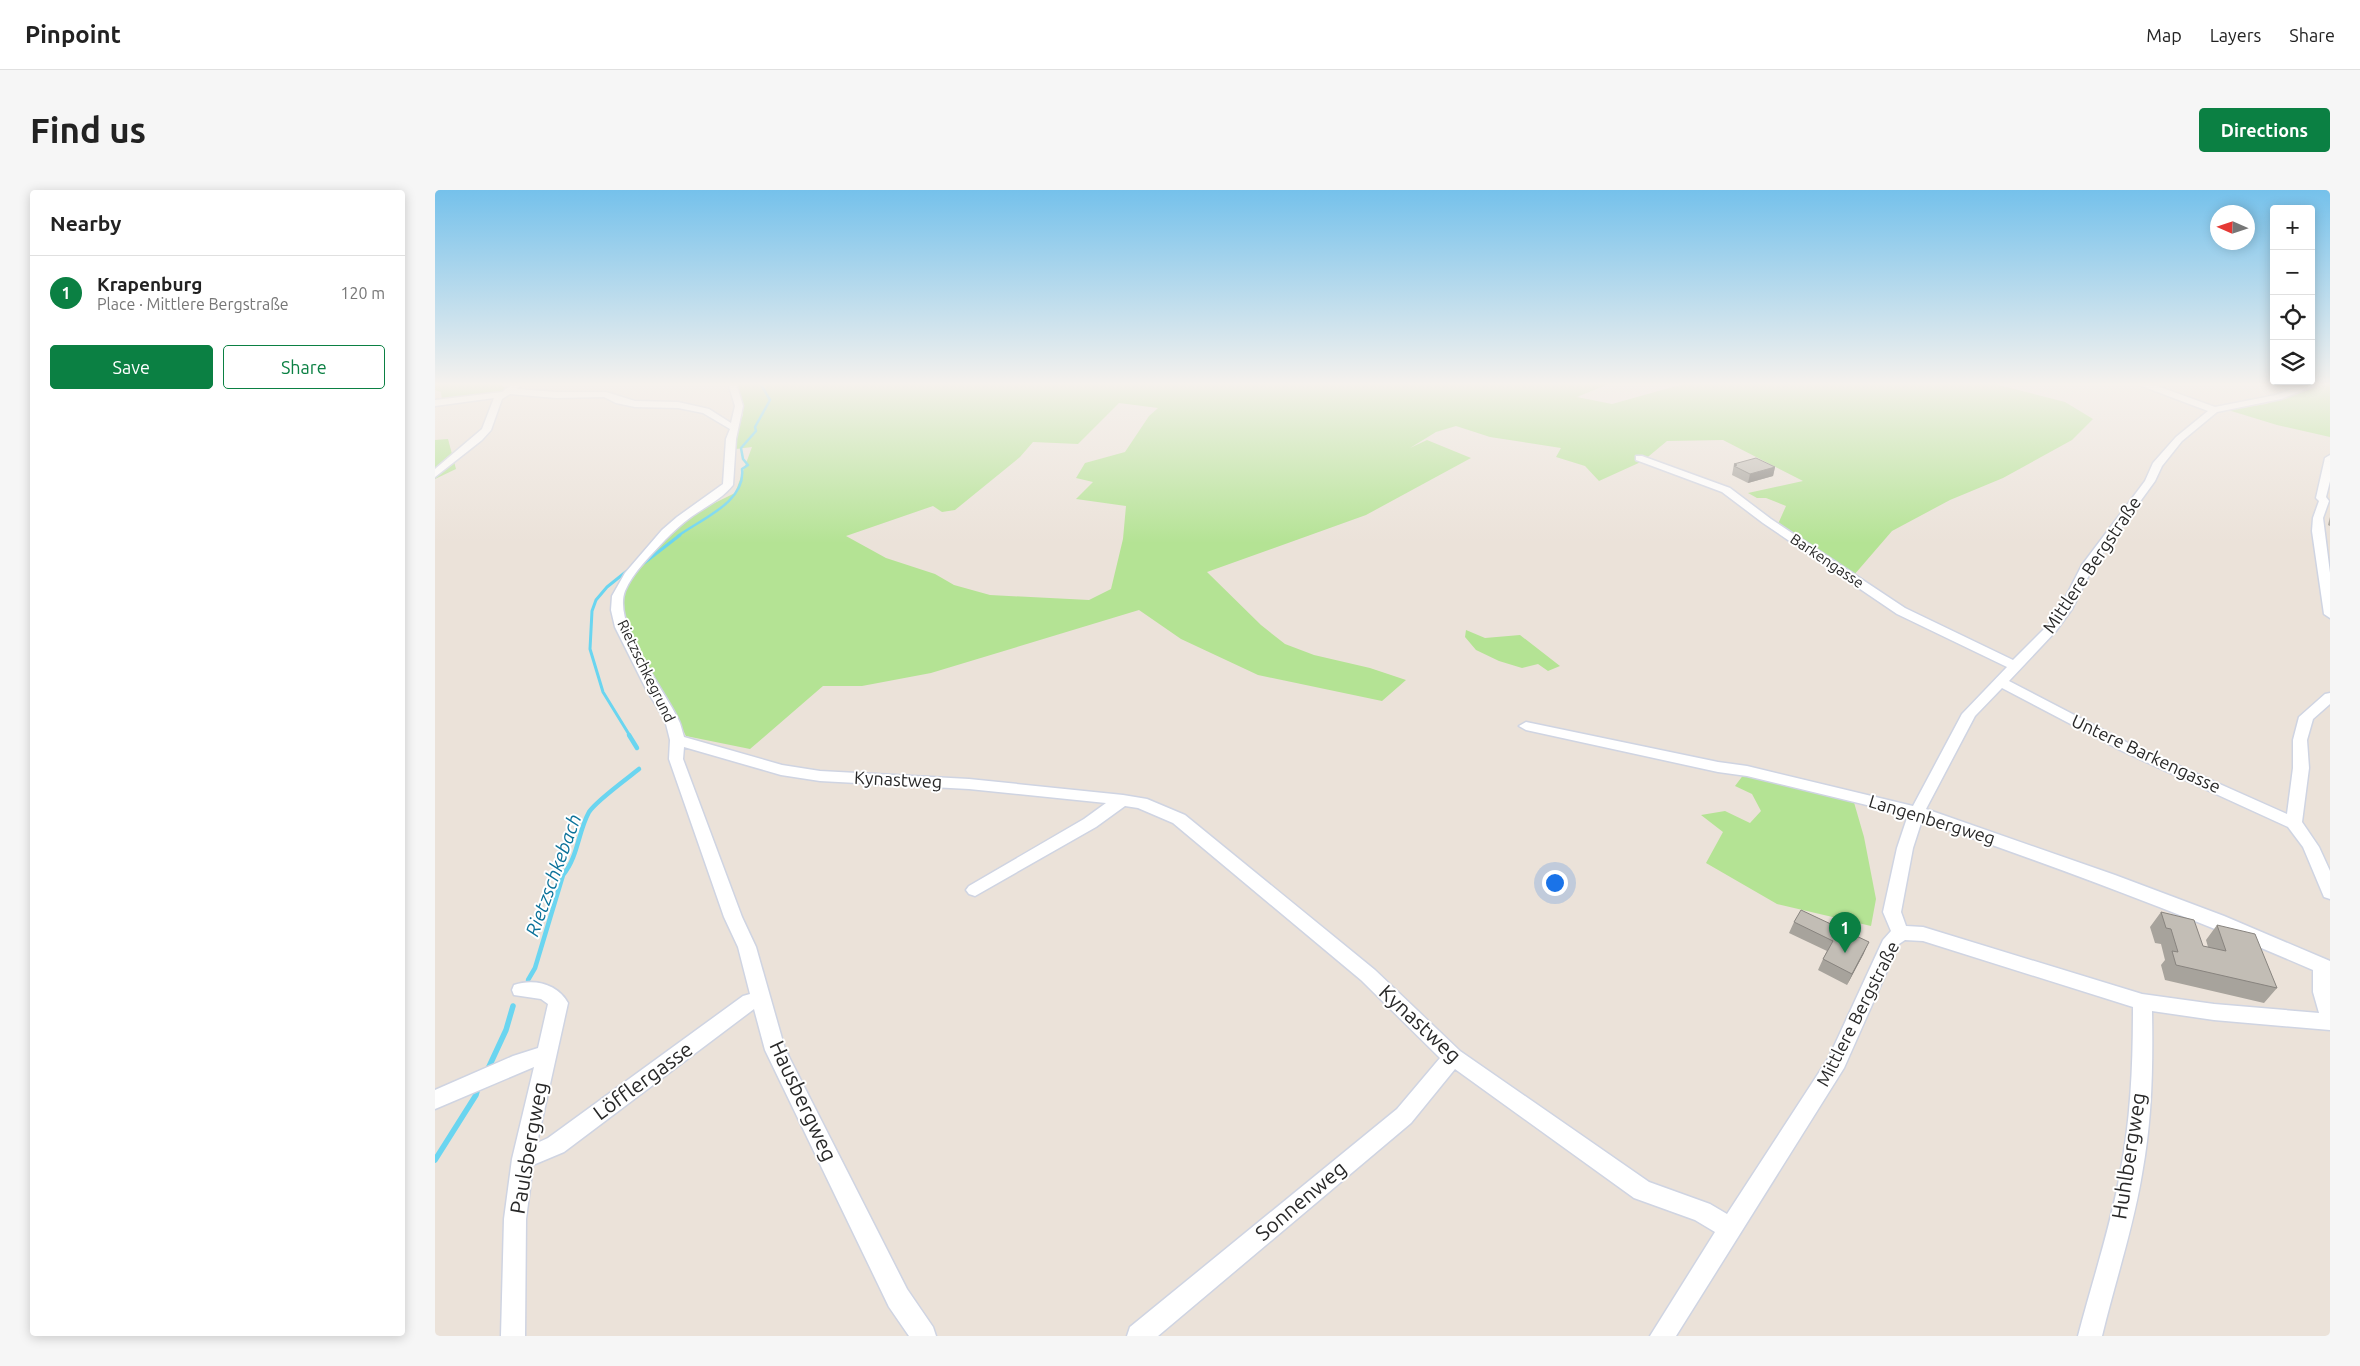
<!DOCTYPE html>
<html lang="en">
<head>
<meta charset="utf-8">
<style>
	body { margin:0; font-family:Ubuntu,sans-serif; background:#f6f6f6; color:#222 }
	.controls { position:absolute; right:15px; top:15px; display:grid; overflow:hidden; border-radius:5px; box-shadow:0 2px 12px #0003 }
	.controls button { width:45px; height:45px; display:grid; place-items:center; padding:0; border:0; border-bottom:1px solid #e0e0e0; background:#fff; color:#222; font:25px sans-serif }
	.compass { position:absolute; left:1775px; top:15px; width:45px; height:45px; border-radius:50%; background:#fff; box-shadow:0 2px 12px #0003; rotate:273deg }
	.you { position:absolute; left:1119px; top:692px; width:18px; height:18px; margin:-12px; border:4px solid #fff; border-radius:50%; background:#1a73e8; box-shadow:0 0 0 8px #1a73e833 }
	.badge { display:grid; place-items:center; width:32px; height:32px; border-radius:50%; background:#0b8043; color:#fff; font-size:16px; font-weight:700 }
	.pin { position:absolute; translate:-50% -41px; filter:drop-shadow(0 1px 2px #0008) }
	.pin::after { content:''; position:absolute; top:26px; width:18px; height:15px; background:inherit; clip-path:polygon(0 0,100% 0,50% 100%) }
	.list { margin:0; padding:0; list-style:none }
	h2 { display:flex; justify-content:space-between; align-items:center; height:65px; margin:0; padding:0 20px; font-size:21px }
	h2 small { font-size:16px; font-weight:400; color:#767676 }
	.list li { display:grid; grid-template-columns:32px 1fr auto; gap:15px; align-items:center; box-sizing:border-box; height:75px; padding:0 20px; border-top:1px solid #e0e0e0 }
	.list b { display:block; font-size:19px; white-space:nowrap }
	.list p { margin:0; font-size:16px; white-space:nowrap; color:#767676 }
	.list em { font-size:16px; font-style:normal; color:#767676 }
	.actions { display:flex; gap:10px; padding:15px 20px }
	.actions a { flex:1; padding:11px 0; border:1px solid #0b8043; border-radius:5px; text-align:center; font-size:18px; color:#0b8043 }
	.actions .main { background:#0b8043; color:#fff }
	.icon { flex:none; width:28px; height:28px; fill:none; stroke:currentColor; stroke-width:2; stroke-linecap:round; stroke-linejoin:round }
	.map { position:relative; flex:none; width:1895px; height:1146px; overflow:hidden; border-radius:5px }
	header { display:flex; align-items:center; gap:30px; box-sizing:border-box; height:70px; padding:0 25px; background:#fff; border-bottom:1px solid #e0e0e0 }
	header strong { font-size:24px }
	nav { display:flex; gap:28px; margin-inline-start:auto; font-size:18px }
	.intro { display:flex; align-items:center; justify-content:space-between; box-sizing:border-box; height:120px; padding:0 30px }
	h1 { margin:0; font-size:35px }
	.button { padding:12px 22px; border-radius:5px; background:#0b8043; color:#fff; font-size:18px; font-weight:700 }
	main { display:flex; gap:30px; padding:0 30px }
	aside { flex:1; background:#fff; border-radius:5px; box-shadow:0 2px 12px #0003 }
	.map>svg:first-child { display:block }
</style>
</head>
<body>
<header>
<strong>Pinpoint</strong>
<nav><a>Map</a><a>Layers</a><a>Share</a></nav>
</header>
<div class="intro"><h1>Find us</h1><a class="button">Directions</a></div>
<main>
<aside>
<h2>Nearby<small></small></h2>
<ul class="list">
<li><span class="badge">1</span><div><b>Krapenburg</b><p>Place · Mittlere Bergstraße</p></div><em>120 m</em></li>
</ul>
<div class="actions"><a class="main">Save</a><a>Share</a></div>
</aside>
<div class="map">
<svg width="1895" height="1146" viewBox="0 0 1895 1146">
	<rect width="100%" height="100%" fill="#ebe2d9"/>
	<g fill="#b4e394" fill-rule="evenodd">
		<path d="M0,193h75l-10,1 8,6 -66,10 -1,-8 -6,-2z"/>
		<path d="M300,193h876l-34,14 35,7 75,-21h304l74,19 28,17 -21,21 -69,38 -53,22 -58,31 -38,44 -76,-51 8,-18 -20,-8h-9l-9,-5 55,-12 -80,-41 -56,1 -24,20 -44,20 -14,-15 -29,-9 5,-9 -71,-11 -34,-11 -20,6 -26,16 17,-8 44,18 -105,57 -159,57 54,53 24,19 29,11 56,13 36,12 -24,21 -124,-26 -77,-36 -42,-29 -208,63 -69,13h-39l-73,63 -64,-13 -69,-130 2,-14 61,-72 55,-27 17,-46 -16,2 1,-22 6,-12v-11zM684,213l39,5 -9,8 -24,36 -40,11 -9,15 17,4 -17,17 50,7 -3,33 -12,50 -22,11 -99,-5 -36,-10 -19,-11 -49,-16 -40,-22 87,-30 9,6 13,-2 65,-53 13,-15 45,2z"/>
		<path d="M1889,193h6v54l-53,-12 -49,-15 38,-6z"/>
		<path d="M13,249l8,30 -21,10v-39z"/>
		<path d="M1031,440l19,8 35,-3 40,31 -12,5 -10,-7 -16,4 -23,-7 -23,-11 -11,-13z"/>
		<path d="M1309,584l109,25 11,38 12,62 -5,27 -94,-22 -71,-41 17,-31 -22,-17 24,-4 25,12 11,-12 -9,-17 -17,-8z"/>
	</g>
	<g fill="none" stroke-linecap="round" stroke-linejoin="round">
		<path stroke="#6ad5f0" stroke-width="2.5" d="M243,346c23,-17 68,-34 64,-67l6,-4 -5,-6 -2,-11 15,-17 -1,-4 15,-27 -10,-17"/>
		<g stroke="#6ad5f0" stroke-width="3">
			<path d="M209,373l36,-28"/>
			<path d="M192,381l-20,16 -11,13 -4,11 -2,38 13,43 27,44"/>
		</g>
		<g stroke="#6ad5f0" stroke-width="4.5">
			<path d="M194,545l8,13"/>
			<path d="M93,790l7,-12 28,-93c15,-18 15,-43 26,-63 7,-11 39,-34 50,-43"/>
		</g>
		<g stroke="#6ad5f0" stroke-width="5.5">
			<path d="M52,881l19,-41 7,-24"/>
			<path d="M0,970l41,-65 2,-7"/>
		</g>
		<defs>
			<g id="minor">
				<path d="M79,193l7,2 -4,4 39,3h50l29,9 43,1 31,7 22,14 4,-17 -7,-23h8l7,23 -7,33 -3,46c-11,14 -28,22 -42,32 -10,7 -18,15 -26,23 -14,15 -32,32 -40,51 -13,33 39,98 53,128 3,5 4,12 6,18l98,28 38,6 149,8 154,16 24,4 38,16 190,155 85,81 189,131 61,22 17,10 102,-157 54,-117 8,-9 -8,-19 14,-64 11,-33 -161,-39 -29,-4 -192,-42 -7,-4 7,-4 192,40 29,4 166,40 49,-92 45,-47 -110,-53 -134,-91 -41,-31 -86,-32v-4h6l88,32 41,31 134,89 108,52 35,-35 12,-17 22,-43 63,-84 8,-18 23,-26 32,-26 -69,-26 -1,-2h11l66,24 61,-12 32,-12h10l-1,2 -36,14 -64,13 -35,29 -20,25 -7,15 -61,84 -22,44 -16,22 -47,50 123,64 155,69 6,-46v-28l6,-23 26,-23 5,-1v11l-17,15 -6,21 2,28 -7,54 17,25 11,24v28l-6,-2 -21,-50 -15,-20 -166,-76 -120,-63 -27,28 -49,93 189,66 109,41 106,45v69l-116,-10 -62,-9c1,55 0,109 -10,163 -9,55 -27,108 -40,162h-24c14,-54 32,-107 42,-162 11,-55 13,-111 13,-167l-210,-66 -18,-1 -6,4 -55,124 -168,268h-26l65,-104 -20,-12 -61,-22 -179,-129 -44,54 -253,213h-31l3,-9 267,-218 43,-51 -79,-78 -188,-157 -35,-15 -13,-2 -29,21 -121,69 -6,-2 -3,-4 3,-4 115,-67 22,-16 -137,-14 -149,-8 -39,-6 -97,-28 -1,12 59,158 14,30 29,102 122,240 26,38 3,9h-27l-20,-29 -124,-257 -11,-41 -190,143 -31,13 -7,54 -1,117h-24l3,-117 8,-60 22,-92 -99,42v-19l78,-34 25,-8 10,-44 -7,-5 -27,-4 -2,-5 2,-5c20,-7 44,-1 54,18l-31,140 11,-5 195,-142 7,-2 -12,-47 -14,-30 -55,-158 1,-19 -5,-20 -19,-31 -31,-62 -4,-17 1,-14 13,-23 37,-43 15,-13 46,-33 3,-45 4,-10 -27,-16 -25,-5 -43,-1 -19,-4 -12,-6 -48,1 -46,-4 -8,5 -11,31 -9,10 -47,37v-8l47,-40 12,-31 -59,8v-6l67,-8zM1487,630c133,47 262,94 391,150v22l6,21 -105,-9 -72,-10 -219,-67 -17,-1 -5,-14 12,-64z"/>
				<path d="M1895,265v26l-4,16 3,4 -6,17 7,55v45l-6,-4 -12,-83 1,-13 6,-17 -3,-3 9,-40z"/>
			</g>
		</defs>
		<use href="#minor" stroke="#cfd4e2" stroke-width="3"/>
		<use href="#minor" fill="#fff" fill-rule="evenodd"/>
	</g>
	<g fill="#a7a39c">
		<path d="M1299,274l41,3 -2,9 -25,7 -16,-8z"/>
		<path d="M1895,327v9l-2,-1z"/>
		<path d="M1726,722l42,34 5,1 -2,-7 11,-15 60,63 -13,15 -99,-23 -4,-15 4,-5 -4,-16 -6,-1 -5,-16z"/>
		<path d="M1359,732l70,31 -17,32 -29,-15 5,-11 4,-8 -38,-18z"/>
	</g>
	<g fill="#88847f">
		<path d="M1340,277l-2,9 -25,7 2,-9z"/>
		<path d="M1434,752l-5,11 -17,32 5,-11z"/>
	</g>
	<g fill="#c2bdb5" stroke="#88847f">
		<path d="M1321,268l19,9 -25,7 -16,-8 3,-1 -3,-1z"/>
		<path d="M1366,720l68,32 -17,32 -29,-15 10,-18 -39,-19z"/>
		<path d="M1726,722l33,8 9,26 23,5 -9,-26 38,9 22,54 -101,-23 -4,-14 6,1 -7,-23 -5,-1z"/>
	</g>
	<linearGradient id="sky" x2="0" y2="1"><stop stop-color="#75c1eb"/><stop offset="0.55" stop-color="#f6f2ee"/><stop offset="1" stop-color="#f6f2ee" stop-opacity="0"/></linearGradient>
	<rect width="1895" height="353" fill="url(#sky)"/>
	<g text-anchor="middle" stroke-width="4" stroke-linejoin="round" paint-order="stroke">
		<g font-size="15" fill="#282828" stroke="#fff">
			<text transform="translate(1392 371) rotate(34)" y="5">Barkengasse</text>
			<text transform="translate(211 481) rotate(64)" y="5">Rietzschkegrund</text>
		</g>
		<g font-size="18" fill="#282828" stroke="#fff">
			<text transform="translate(1657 375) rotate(-56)" y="6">Mittlere Bergstraße</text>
			<text transform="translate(1711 564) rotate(25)" y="6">Untere Barkengasse</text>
			<text transform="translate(463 590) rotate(3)" y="6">Kynastweg</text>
			<text transform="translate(1497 630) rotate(17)" y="6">Langenbergweg</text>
			<text transform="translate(1423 824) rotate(-63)" y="6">Mittlere Bergstraße</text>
		</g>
		<g font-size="19" font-style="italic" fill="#0b729a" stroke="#fff">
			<text transform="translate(118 685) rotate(-70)" y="7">Rietzschkebach</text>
		</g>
		<g font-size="21" fill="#282828" stroke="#fff">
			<text transform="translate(985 834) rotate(43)" y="7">Kynastweg</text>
			<text transform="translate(208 891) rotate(-36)" y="7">Löfflergasse</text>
			<text transform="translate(368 911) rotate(65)" y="7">Hausbergweg</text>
			<text transform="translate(94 958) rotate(-80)" y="7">Paulsbergweg</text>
			<text transform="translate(1694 966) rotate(-81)" y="7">Huhlbergweg</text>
			<text transform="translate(866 1011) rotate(-40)" y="7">Sonnenweg</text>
		</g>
	</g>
</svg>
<div class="controls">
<button>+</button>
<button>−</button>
<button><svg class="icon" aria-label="locate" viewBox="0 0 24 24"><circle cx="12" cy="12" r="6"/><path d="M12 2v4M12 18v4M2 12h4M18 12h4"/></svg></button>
<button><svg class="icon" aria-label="layers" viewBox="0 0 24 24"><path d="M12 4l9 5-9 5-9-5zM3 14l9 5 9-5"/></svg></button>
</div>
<svg class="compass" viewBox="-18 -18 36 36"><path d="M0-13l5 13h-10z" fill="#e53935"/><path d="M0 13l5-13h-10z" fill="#767676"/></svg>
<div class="you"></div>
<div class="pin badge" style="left:1410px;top:763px">1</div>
</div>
</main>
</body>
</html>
